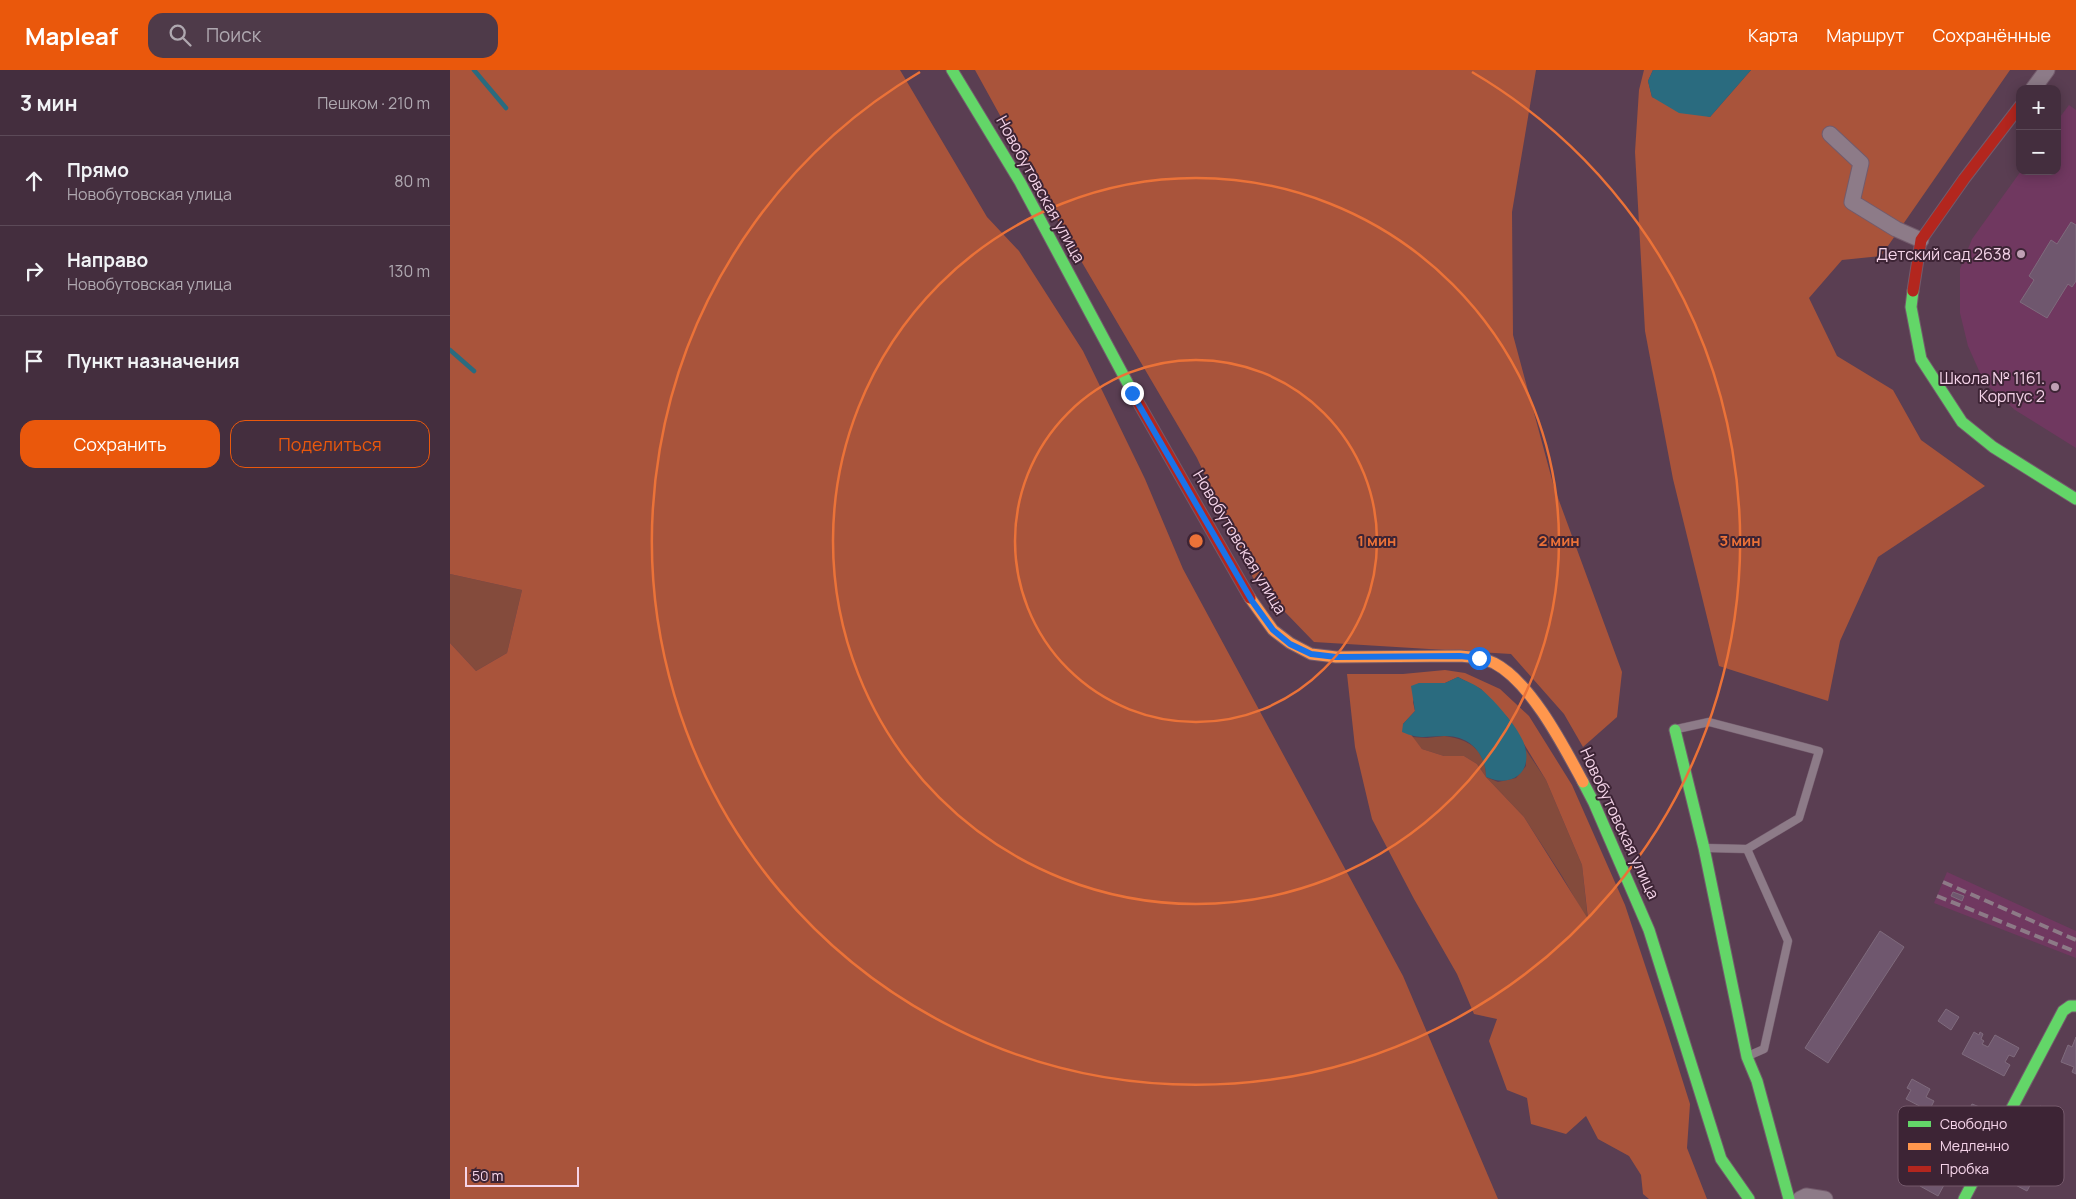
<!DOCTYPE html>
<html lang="ru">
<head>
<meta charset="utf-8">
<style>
	body { margin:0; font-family:Manrope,sans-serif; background:#4e3a49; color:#f1f3f6 }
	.controls { position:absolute; right:15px; top:15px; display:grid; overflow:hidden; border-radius:10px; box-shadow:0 2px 12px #0003 }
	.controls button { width:45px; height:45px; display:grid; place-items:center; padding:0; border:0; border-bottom:1px solid #5c4a58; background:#442e3e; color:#f1f3f6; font:25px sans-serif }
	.scale { position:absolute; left:15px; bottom:12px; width:114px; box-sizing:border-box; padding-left:5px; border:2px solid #f5d4e9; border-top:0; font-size:14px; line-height:18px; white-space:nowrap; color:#f5d4e9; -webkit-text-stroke:4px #3d2435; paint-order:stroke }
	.stop { position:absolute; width:15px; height:15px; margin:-11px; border:4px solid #1a73e8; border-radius:50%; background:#fff }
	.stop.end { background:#1a73e8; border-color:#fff; box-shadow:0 1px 5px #0008 }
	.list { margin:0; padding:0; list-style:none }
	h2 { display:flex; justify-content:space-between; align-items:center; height:65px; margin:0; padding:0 20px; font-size:21px }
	h2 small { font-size:16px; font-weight:400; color:#afa8b0 }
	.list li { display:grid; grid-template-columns:32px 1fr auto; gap:15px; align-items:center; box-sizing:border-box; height:90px; padding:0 20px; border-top:1px solid #5c4a58 }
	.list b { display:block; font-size:19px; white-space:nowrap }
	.list p { margin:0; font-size:16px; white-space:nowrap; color:#afa8b0 }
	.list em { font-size:16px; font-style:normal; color:#afa8b0 }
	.actions { display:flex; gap:10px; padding:15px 20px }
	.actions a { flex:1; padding:11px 0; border:1px solid #ea580c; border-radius:15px; text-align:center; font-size:18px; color:#ea580c }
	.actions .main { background:#ea580c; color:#fff }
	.icon { flex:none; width:28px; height:28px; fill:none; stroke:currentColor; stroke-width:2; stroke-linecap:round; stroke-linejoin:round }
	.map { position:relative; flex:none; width:1626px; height:1129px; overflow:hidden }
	header { display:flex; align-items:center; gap:30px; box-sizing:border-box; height:70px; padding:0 25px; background:#ea580c; color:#fff }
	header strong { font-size:24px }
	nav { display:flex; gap:28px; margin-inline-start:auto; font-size:18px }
	.search { width:350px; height:45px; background:#4e3a49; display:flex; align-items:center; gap:12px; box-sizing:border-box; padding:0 18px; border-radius:15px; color:#afa8b0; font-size:19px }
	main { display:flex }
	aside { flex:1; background:#442e3e }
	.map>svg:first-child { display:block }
</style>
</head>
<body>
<header>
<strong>Mapleaf</strong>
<div class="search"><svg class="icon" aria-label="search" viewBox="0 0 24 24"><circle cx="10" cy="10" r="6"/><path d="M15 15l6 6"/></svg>Поиск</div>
<nav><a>Карта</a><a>Маршрут</a><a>Сохранённые</a></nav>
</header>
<main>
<aside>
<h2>3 мин<small>Пешком · 210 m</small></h2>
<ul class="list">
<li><svg class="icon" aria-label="ahead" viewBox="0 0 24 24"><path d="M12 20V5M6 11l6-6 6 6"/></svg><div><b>Прямо</b><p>Новобутовская улица</p></div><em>80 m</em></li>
<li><svg class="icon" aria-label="right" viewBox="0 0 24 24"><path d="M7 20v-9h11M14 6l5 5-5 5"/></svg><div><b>Направо</b><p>Новобутовская улица</p></div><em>130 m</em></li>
<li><svg class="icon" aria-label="arrive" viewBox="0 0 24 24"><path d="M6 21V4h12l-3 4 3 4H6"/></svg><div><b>Пункт назначения</b></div></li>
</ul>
<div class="actions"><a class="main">Сохранить</a><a>Поделиться</a></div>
</aside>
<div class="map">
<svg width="1626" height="1129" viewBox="0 0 1626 1129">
	<rect width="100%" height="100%" fill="#5a3e52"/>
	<g fill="#703860">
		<path d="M1619,35l7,5v338l-61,-38 -31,-28 -16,-36 -8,-33v-44l12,-30 49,-68h36v-50z"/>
		<path d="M1497,802l129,59v27l-142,-55z"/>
	</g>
	<g fill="#844b3c">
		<path d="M0,504l72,16 -15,63 -31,18 -26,-28z"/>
		<path d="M994,666c25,3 42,14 42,41l12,5 18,-4 10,-12v-16l20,30 36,85 6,56 -26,-45 -38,-59 -38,-40 -9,-13 -13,-8h-20l-22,-7 -10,-12 15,1z"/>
	</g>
	<g fill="#a9543b" fill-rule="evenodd">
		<path d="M0,0h450l87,147 32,34 64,100 62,128 38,90 220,407 95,223h-1048v-556l26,28 31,-18 15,-63 -72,-16z"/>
		<path d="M525,0h561l-24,142 1,123 41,152 68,185 -5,45 -34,30 -19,-33 -53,-60 -197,-12 -60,-62 -57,-122 -130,-221z"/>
		<path d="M1194,0h9l-5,11 4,16 58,20 41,-47h259l-129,186 -39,4 -33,38 28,58 56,34 28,50 64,46 -107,71 -38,84 -12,60 -109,-35 -46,-187 -28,-148 -10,-179 4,-62z"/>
		<path d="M995,600l20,3 35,16 29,27 43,69 53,120 41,123 24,76 -3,44 20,51h-58l-6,-5 -2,-19 -12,-19 -31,-17 -12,-23 -20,18 -35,-10 -4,-26 -20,-8 -18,-49 8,-22 -23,-5 -17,-40 -43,-75 -42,-80 -17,-72 -8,-73h56zM1008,607l23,12 27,29 38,62 36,85 6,54 -64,-102 -38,-40 -9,-13 -13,-8h-20l-22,-7 -19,-25 12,-13 -2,-9 6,-19h26z"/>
	</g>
	<g fill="#2a6b7f">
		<path d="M1203,0h98l-41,47 -31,-4 -27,-16 -4,-16z"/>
		<path d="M1008,607c7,4 17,7 24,13 13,11 34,35 41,51 12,29 -9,48 -37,36 0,-24 -17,-42 -42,-41 -17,0 -24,4 -42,-4l1,-8 12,-13 -4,-25 8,-3h26z"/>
	</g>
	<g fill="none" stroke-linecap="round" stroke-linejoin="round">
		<g stroke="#2a6b7f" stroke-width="4.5">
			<path d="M24,0l32,38"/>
			<path d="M0,280l24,21"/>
		</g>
	</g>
	<g fill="#6f576e" stroke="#7f6b7d">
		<path d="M1621,152l5,3v56l-4,6 -4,-3 -21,34 -27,-16 14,-22 -5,-4 22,-36 6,4z"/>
		<path d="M1503,822l11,4 -2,5 -11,-5z"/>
		<path d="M1430,861l24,16 -76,116 -23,-15z"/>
		<path d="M1496,939l13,8 -8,13 -13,-9z"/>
		<path d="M1524,962l5,3 1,-3 3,2 -2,5 3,2 -2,3 6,3 7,-12 24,13 -5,9 -5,-2 -4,7 5,3 -6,11 -42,-22z"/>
		<path d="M1626,967v37l-4,-2 2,-5 -13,-5 7,-17 4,2z"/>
		<path d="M1462,1009l18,10 -4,8 8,4 -5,10 -23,-12 5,-9 -4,-2z"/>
		<path d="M1522,1034l10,4 -13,34 -22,-9 10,-26 11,5z"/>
		<path d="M1590,1036l22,10 -15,34 -22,-9z"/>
		<path d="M1482,1094l18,10 -12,22 -18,-10z"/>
		<path d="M1561,1096l23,12 -7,13 -23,-12z"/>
	</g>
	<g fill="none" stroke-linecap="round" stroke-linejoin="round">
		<defs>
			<g id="lane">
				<path d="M1227,659l32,-7 110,29 -20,67 -52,31 41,92 -24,108 -16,7"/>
				<path d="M1257,778l40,1"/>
			</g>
			<g id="street">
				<path d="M1583,19l14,-19"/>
				<path d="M1380,64l31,29 -9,39 44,27 25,11"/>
				<path d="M1350,1129l6,-3 19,3"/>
			</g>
			<g id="fast">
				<path d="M502,0l68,112 114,213"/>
				<path d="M1463,221l-2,16 10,52 41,63 31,25 83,52"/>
				<path d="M1225,660l29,118 43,209 10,24 32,118"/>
				<path d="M1133,712l11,21 55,127 72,229 28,40"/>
				<path d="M1514,1129l99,-188 7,-5h6"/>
			</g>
			<path id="slow" d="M800,528l23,32 17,13 21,11 25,3 124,-1c12,1 23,2 34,7 37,19 70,84 89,119"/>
			<g id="jam">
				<path d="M1463,221l8,-51 43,-61 56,-73"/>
				<path d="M684,325l116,203"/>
			</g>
		</defs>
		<use href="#lane" stroke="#735b6c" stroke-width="9"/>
		<use href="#street" stroke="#735b6c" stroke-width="17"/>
		<use href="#fast" stroke="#735b6c" stroke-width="13"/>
		<use href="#slow" stroke="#735b6c" stroke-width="13"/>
		<use href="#jam" stroke="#735b6c" stroke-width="13"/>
		<use href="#lane" stroke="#8d7b88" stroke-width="8"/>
		<use href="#street" stroke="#8d7b88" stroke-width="15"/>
		<use href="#fast" stroke="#63d668" stroke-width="11"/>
		<use href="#slow" stroke="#ff974d" stroke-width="11"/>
		<use href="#jam" stroke="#b3261e" stroke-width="11"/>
		<g stroke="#8d7a87" stroke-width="4" stroke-dasharray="10 5" stroke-linecap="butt">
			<path d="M1493,812l133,58"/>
			<path d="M1487,826l139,56"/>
		</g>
	</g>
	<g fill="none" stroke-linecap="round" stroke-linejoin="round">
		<path stroke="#1a73e8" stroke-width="6" d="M682,323l120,208 21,29 17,14 21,10 25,3 124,-1 19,2"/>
	</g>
	<g fill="none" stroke="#eb7238" stroke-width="2.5">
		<circle cx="746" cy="471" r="181"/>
		<circle cx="746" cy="471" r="363"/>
		<path d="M1022 2A544 544 0 1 1 470 2"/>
	</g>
	<g fill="#bfa0b4" stroke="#3d2435" stroke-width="2">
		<circle cx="1571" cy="184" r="5"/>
		<circle cx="1605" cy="317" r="5"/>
	</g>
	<g text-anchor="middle" stroke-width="4" stroke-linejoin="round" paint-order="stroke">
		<g font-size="16" fill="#f5d4e9" stroke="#3d2435">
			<text transform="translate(591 119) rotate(61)" y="6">Новобутовская улица</text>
			<text transform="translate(790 472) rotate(59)" y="6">Новобутовская улица</text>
			<text transform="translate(1170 753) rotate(65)" y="6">Новобутовская улица</text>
		</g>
		<g font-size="16" fill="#f5d4e9" stroke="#3d2435" text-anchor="end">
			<text x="1561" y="190">Детский сад 2638</text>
			<text x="1595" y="314">Школа № 1161.<tspan x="1595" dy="18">Корпус 2</tspan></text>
		</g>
	</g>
	<rect x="1448" y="1036" width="166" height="80" rx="8" fill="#3d2435" stroke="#74596b" stroke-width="1"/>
	<rect x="1458" y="1051" width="23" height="6" fill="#63d668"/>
	<rect x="1458" y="1073" width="23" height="7" fill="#ff974d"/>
	<rect x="1458" y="1096" width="23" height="6" fill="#b3261e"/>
	<g font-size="14" fill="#f5d4e9">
		<text x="1490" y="1059">Свободно</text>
		<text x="1490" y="1081">Медленно</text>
		<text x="1490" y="1104">Пробка</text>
	</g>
	<circle cx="746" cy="471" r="8" fill="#eb7238" stroke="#3d2435" stroke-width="2.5"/>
	<g font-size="15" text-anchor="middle" font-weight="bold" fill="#eb7238" stroke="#3d2435" stroke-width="4" stroke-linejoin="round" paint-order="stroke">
		<text x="927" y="476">1 мин</text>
		<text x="1109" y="476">2 мин</text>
		<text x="1290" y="476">3 мин</text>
	</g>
</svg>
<div class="controls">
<button>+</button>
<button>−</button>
</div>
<div class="scale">50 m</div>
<div class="stop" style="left:1029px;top:588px"></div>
<div class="stop end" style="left:682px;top:323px"></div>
</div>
</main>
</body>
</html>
